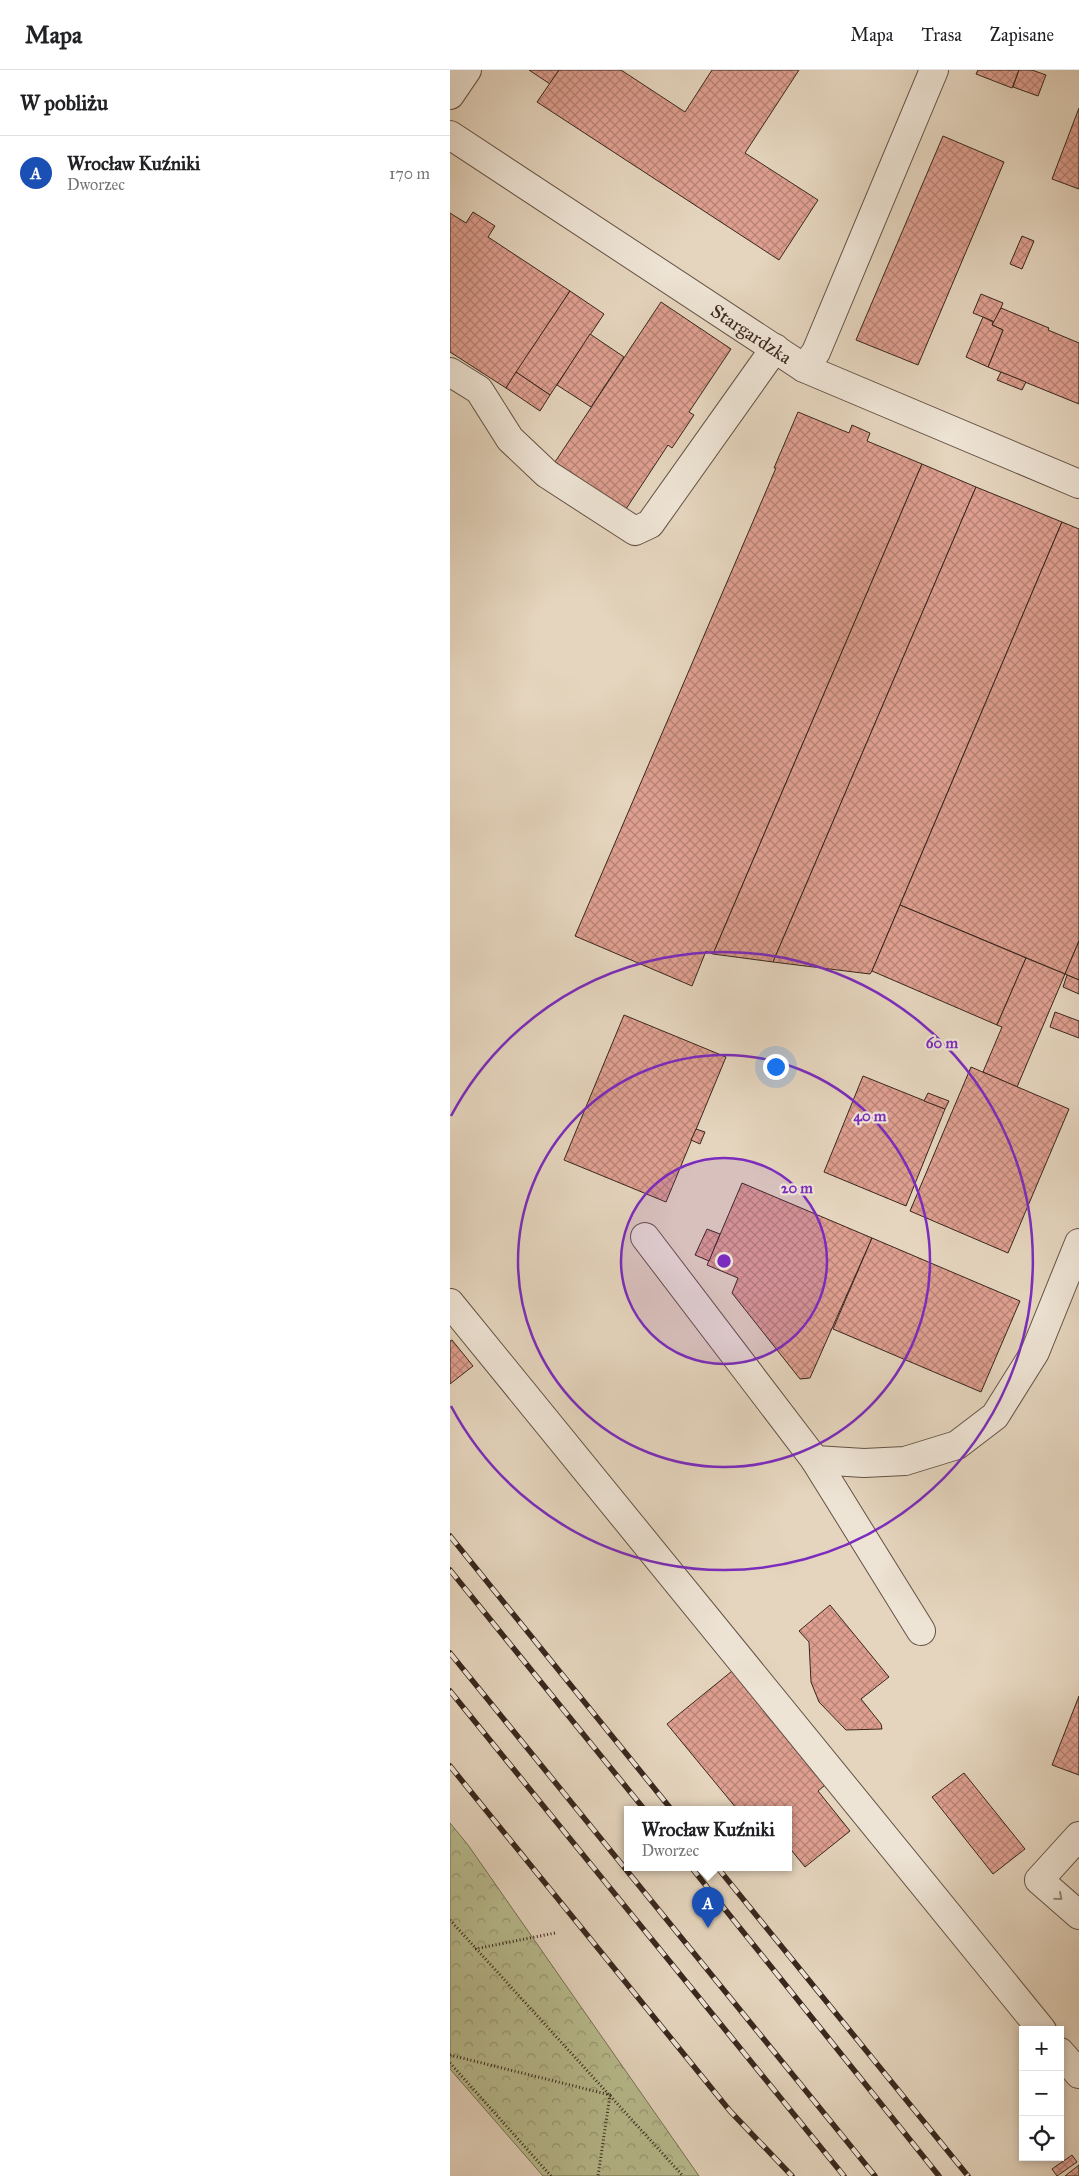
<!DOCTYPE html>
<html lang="pl">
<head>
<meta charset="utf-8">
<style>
	body { margin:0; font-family:"IM FELL Great Primer",serif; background:#f6f6f6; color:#202124 }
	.controls { position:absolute; right:15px; bottom:15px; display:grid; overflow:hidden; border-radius:0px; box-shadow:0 2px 8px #0003 }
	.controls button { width:45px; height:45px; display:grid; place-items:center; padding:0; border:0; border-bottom:1px solid #e0e0e0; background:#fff; color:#202124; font:25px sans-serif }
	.you { position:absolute; left:325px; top:996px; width:18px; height:18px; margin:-12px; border:4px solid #fff; border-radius:50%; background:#1a73e8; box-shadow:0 0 0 8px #1a73e833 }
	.badge { display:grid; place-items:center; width:32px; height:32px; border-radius:50%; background:#0f766e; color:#fff; font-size:16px; font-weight:700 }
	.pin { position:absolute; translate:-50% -41px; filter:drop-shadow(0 1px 2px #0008) }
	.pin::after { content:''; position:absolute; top:26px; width:18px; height:15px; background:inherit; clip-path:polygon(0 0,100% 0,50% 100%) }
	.popup { position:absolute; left:174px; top:1736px; width:168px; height:65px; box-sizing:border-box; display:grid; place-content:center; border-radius:0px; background:#fff; filter:drop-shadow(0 1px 4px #0005); font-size:16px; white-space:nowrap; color:#757577 }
	.popup b { font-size:19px; color:#202124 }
	.popup::after { content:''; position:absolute; left:50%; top:100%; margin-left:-10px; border:10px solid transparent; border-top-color:#fff }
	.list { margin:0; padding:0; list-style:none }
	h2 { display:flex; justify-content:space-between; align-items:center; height:65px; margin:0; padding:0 20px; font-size:21px }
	h2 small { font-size:16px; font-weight:400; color:#757577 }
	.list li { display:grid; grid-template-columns:32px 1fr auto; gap:15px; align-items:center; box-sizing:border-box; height:75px; padding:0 20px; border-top:1px solid #e0e0e0 }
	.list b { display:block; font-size:19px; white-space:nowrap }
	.list p { margin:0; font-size:16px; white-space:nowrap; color:#757577 }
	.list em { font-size:16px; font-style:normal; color:#757577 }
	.icon { flex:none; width:28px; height:28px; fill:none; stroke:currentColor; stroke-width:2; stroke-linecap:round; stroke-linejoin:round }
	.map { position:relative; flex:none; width:629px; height:2106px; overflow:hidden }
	header { display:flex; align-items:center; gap:30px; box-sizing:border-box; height:70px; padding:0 25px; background:#fff; border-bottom:1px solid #e0e0e0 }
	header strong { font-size:24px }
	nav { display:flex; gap:28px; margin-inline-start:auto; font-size:18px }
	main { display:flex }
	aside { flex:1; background:#fff }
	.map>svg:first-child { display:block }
</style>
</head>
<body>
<header>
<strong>Mapa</strong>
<nav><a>Mapa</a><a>Trasa</a><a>Zapisane</a></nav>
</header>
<main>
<aside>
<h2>W pobliżu<small></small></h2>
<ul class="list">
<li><span class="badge" style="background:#1a4fb4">A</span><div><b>Wrocław Kuźniki</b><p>Dworzec</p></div><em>170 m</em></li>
</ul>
</aside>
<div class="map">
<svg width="629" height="2106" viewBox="0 0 629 2106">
	<defs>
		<pattern id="forest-crowns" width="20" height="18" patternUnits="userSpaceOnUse" patternTransform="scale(1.25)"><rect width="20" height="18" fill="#b8bc8f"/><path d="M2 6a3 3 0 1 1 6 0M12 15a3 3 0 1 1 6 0" fill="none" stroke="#979974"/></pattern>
		<pattern id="building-cross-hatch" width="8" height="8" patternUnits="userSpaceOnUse" patternTransform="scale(1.25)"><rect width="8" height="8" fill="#df9f90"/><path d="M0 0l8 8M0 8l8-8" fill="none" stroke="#b68275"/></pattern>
	</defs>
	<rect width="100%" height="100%" fill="#e5d5be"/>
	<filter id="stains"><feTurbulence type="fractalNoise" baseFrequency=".004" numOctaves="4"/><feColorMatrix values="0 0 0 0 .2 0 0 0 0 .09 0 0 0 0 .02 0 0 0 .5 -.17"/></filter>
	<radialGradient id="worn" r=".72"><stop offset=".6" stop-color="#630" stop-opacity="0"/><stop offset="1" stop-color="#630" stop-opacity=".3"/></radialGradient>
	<path fill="url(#forest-crowns)" stroke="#787256" d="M0,1753l18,22 231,331h-156l-93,-107v-11l2,-2 -2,-2z"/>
	<g fill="url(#building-cross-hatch)" stroke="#39271d">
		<path d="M79,0h30l-9,14z"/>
		<path d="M109,0h62l64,42 27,-42h87l-54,83 73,47 -39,60 -242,-158z"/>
		<path d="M528,0h41l-7,18 -36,-14z"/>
		<path d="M569,0h13l14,5 -8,21 -25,-9z"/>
		<path d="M629,38v81l-27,-10z"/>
		<path d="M493,66l61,26 -86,203 -62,-25z"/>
		<path d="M23,142l22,14 -7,11 82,54 -64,97 -56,-36v-139l16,10z"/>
		<path d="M572,166l12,5 -12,28 -12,-5z"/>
		<path d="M120,221l34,23 -54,81 -34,-23z"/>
		<path d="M531,224l22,9 -8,19 -22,-9z"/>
		<path d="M211,232l70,47 -42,63 5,3 -22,33 -4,-3 -42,64 -71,-47z"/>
		<path d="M551,238l48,20 -1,2 31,13v61l-91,-37 15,-37 -11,-5z"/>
		<path d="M533,247l10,5 -1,3 11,5 -15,37 -22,-10z"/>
		<path d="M140,264l34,23 -33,50 -34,-22z"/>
		<path d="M66,302l34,23 -10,16 -34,-23z"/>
		<path d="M551,302l25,10 -4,8 -25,-10z"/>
		<path d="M348,342l51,21 3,-8 18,8 -3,8 55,23 -209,490 -7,-3 -14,35 -117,-50 201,-468h-2z"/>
		<path d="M472,394l54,23 -203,475 -60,-8z"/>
		<path d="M526,417l86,35 -190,449 -2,3 -97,-12z"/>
		<path d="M612,452l17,7v412l-14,33 -165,-69z"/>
		<path d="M450,835l126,53 -29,67 -125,-54z"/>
		<path d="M629,871v39l-14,-6z"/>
		<path d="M576,888l39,16 -48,113 -34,-15 19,-45 -5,-2z"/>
		<path d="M617,905l12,5v14l-16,-7z"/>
		<path d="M605,942l24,9v17l-29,-11z"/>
		<path d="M174,945l102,42 -60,145 -102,-42z"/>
		<path d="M521,997l98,42 -61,144 -98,-42z"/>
		<path d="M413,1006l82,33 -39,97 -82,-34z"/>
		<path d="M478,1023l21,8 -4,8 -21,-8z"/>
		<path d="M246,1059l9,3 -5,12 -9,-4z"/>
		<path d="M292,1113l130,55 -62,140 -10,1 -68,-86 6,-15 -31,-13z"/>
		<path d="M257,1159l13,5 -11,27 -14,-6z"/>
		<path d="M422,1168l148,63 -39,91 -148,-63z"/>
		<path d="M2,1270l21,26 -23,18v-43z"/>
		<path d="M380,1535l59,72 -28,22 20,25 1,5 -36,1 -27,-28 -8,-20 -2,-40 -10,-11z"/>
		<path d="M287,1597l94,113 -13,11 32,40 -45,36 -17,-21v-37h-51l-70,-85z"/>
		<path d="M629,1626v79l-27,-10z"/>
		<path d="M514,1703l61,76 -32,25 -61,-77z"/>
		<path d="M622,2085l5,7 -20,14 -5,-7z"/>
		<path d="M629,2095v11h-14z"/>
	</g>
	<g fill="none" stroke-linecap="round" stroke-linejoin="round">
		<defs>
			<g id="minor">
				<path d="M0,25l17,-25"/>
				<path id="s1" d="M0,65l354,233 275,116"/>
				<path d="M354,298l12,-16 118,-282"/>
				<path d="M0,302l29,18 31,49 37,35 88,57 15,-7 125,-176"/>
				<path d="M195,1167l170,223 106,171"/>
				<path d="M0,1233l592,727"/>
				<path d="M365,1390l49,3 41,-2 52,-16 38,-29 40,-64 44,-109"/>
				<path d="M629,1766l-40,44 40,35"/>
				<path d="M610,1982l19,22"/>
			</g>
		</defs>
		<use href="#minor" stroke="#645245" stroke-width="30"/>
		<g stroke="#39271d" stroke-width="3" stroke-dasharray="1 2.5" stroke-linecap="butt">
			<path d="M0,1850l233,256"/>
			<path d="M25,1879l80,-16"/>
			<path d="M0,1985l160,40 -12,81"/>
			<path d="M0,1993l101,113"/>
		</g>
		<use href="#minor" stroke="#eee4d5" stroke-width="28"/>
		<defs>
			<g id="rail">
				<path d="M0,1466l221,273"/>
				<path d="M0,1500l194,239"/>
				<path d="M0,1583l425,523"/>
				<path d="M0,1621l394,485"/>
				<path d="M0,1696l280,345 62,65"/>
				<path d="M241,1797l248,309"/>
				<path d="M267,1797l251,309"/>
			</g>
		</defs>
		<use href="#rail" stroke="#39271d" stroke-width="5.5"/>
		<use href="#rail" stroke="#eee4d5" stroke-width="4" stroke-dasharray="11" stroke-linecap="butt"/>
	</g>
	<defs><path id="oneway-chevron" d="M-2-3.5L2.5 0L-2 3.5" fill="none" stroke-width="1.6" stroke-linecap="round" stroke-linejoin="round" transform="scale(1.25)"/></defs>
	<use stroke="#948679" href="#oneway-chevron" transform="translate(609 1827) rotate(41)"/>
	<circle cx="274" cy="1191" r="103" fill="#7b2cbf" fill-opacity=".12"/>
	<g fill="none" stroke="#7b2cbf" stroke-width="2.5">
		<circle cx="274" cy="1191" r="103"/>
		<circle cx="274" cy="1191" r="206"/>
		<path d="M1 1046A309 309 0 1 1 1 1336"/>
	</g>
	<g text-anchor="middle" stroke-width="4.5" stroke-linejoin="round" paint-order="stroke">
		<g font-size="19" fill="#39271d" stroke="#eee4d5">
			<text dy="7" stroke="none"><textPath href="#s1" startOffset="361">Stargardzka</textPath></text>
		</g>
	</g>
	<circle cx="274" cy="1191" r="8" fill="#7b2cbf" stroke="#eee4d5" stroke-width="2.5"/>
	<g font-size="15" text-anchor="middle" font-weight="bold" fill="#7b2cbf" stroke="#eee4d5" stroke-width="4.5" stroke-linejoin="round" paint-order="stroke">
		<text x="492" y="978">60 m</text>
		<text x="420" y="1051">40 m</text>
		<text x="347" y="1123">20 m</text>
	</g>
	<rect width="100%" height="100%" filter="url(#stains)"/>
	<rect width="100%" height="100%" fill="url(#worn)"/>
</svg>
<div class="controls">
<button>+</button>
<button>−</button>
<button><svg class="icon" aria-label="locate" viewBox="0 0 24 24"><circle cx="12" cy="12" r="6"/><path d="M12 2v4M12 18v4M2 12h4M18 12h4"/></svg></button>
</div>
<div class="you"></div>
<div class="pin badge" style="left:258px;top:1858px;background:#1a4fb4">A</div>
<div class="popup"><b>Wrocław Kuźniki</b>Dworzec</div>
</div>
</main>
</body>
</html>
